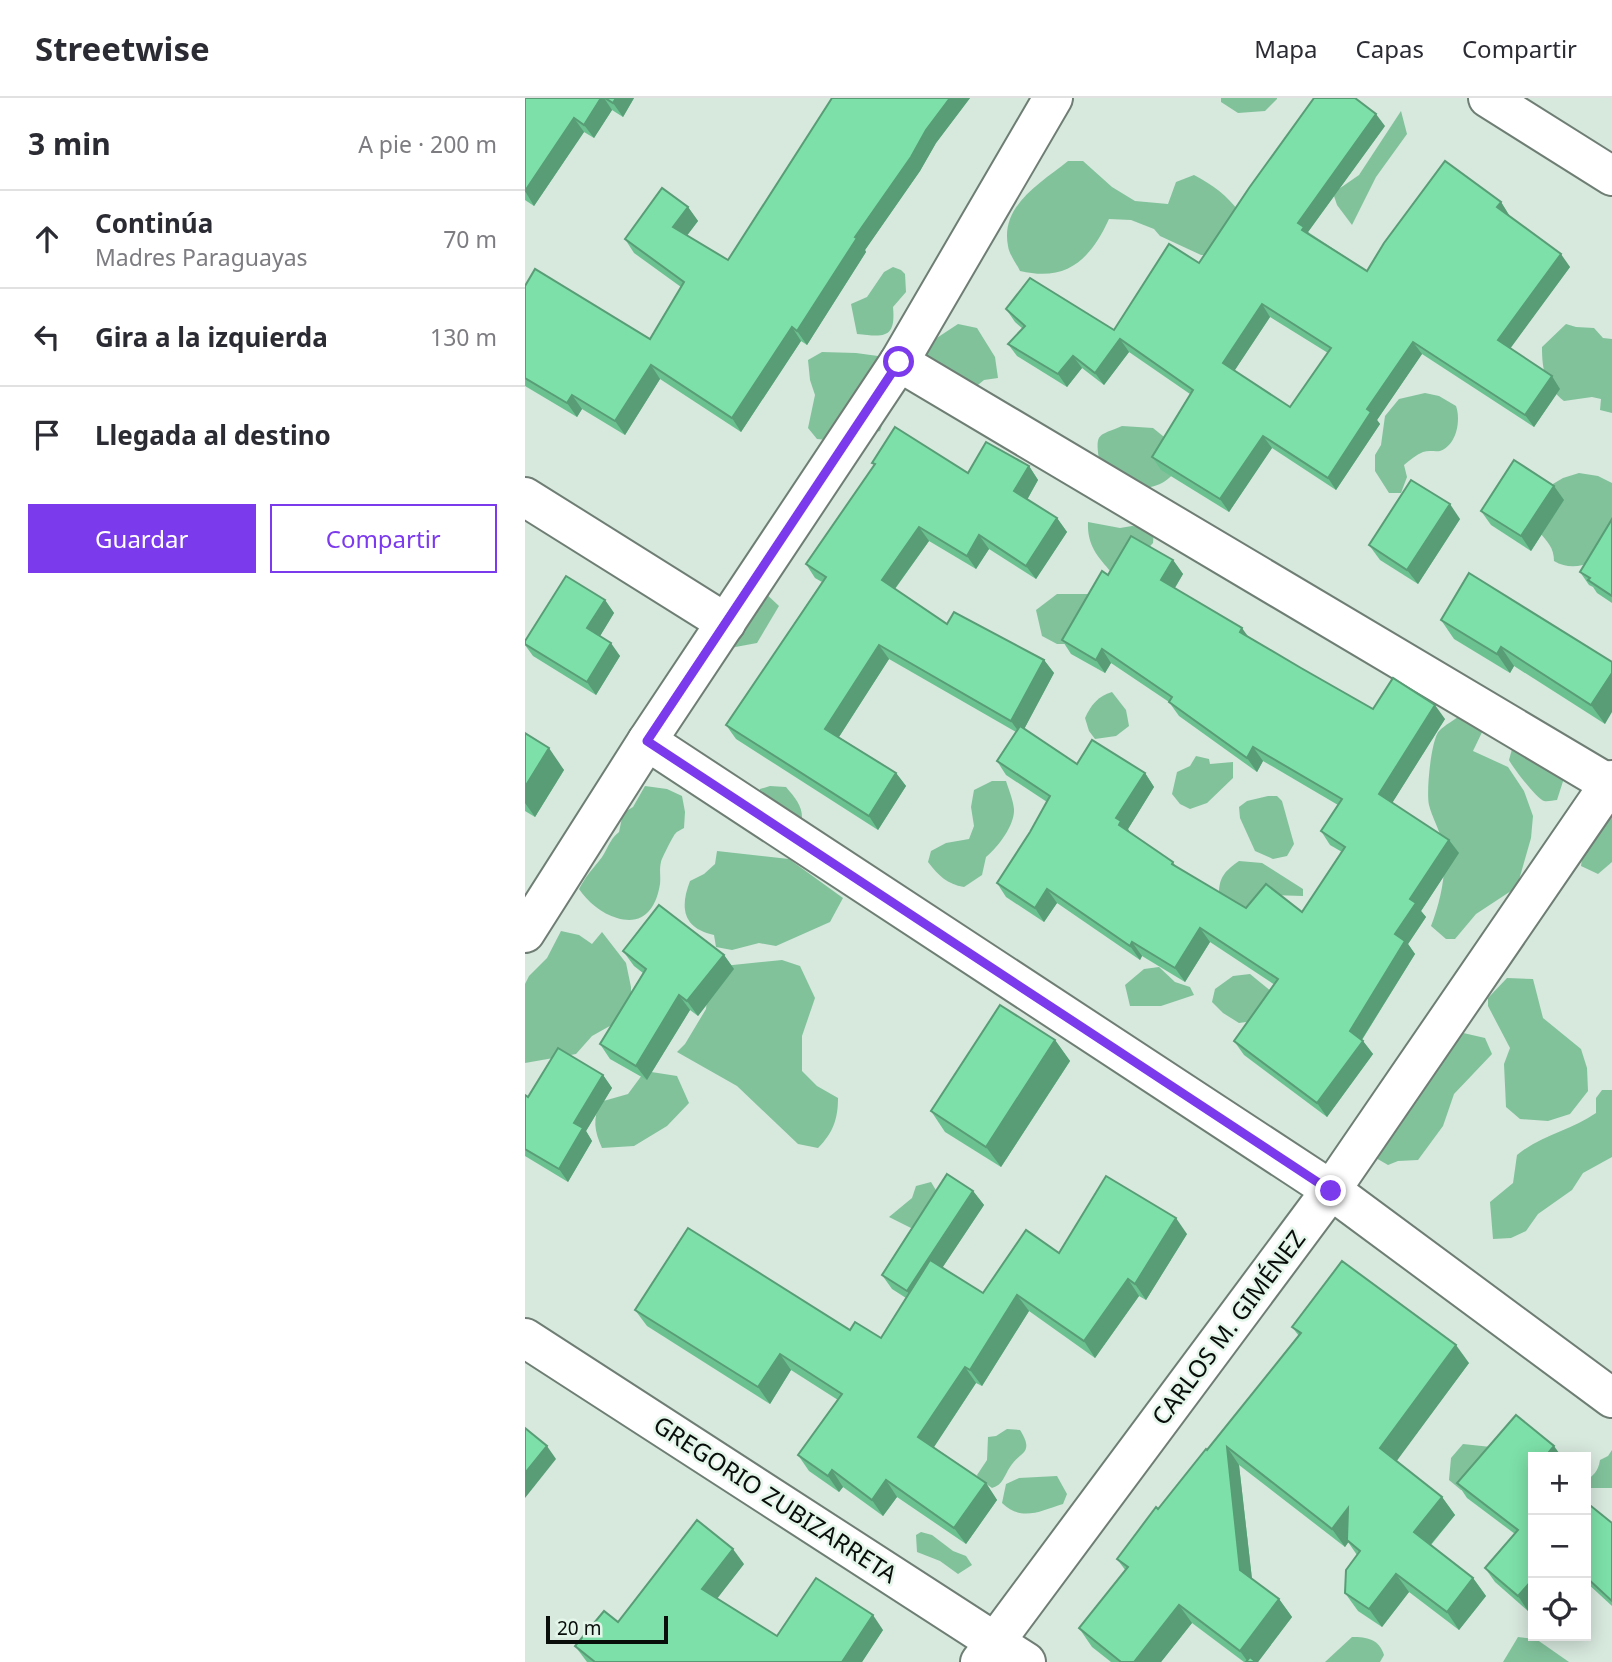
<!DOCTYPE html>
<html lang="es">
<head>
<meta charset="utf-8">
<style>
	body { margin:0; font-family:"Noto Sans",sans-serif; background:#f2f2f3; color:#2b2b33 }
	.controls { position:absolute; right:21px; bottom:21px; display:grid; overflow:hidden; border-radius:0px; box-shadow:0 4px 18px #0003 }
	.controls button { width:63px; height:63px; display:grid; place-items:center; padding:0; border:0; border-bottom:2px solid #e1e1e2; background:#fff; color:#2b2b33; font:35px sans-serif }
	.scale { position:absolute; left:21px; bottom:18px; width:122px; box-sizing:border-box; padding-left:7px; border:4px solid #090e0b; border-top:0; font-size:19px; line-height:24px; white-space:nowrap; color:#090e0b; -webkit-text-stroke:5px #e4f5ea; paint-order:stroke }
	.stop { position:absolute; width:21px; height:21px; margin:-16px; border:5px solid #7c3aed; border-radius:50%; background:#fff }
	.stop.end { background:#7c3aed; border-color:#fff; box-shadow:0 2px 7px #0008 }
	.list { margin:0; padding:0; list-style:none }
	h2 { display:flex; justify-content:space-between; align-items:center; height:91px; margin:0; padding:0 28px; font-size:30px }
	h2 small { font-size:23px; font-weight:400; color:#7c7c81 }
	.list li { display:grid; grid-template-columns:46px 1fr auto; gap:21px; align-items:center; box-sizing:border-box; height:98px; padding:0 28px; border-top:2px solid #e1e1e2 }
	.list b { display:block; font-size:26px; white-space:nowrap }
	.list p { margin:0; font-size:23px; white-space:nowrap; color:#7c7c81 }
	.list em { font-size:23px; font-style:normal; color:#7c7c81 }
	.actions { display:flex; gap:14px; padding:21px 28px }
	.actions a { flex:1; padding:16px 0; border:2px solid #7c3aed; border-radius:0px; text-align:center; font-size:24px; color:#7c3aed }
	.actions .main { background:#7c3aed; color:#fff }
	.icon { flex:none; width:38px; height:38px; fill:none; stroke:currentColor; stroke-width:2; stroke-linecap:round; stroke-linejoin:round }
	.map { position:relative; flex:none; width:1087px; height:1564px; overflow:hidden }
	header { display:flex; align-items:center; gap:42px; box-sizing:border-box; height:98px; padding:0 35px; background:#fff; border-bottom:2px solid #e1e1e2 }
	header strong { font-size:33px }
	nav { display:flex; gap:38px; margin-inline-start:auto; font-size:24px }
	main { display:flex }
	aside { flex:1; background:#fff }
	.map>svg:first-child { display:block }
</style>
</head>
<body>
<header>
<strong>Streetwise</strong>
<nav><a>Mapa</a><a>Capas</a><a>Compartir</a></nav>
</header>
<main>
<aside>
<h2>3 min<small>A pie · 200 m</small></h2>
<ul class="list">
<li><svg class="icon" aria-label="ahead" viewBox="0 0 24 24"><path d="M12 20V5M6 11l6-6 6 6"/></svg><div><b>Continúa</b><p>Madres Paraguayas</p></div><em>70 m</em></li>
<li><svg class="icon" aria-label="left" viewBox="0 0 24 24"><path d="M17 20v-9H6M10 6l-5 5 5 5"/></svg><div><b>Gira a la izquierda</b></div><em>130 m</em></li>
<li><svg class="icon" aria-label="arrive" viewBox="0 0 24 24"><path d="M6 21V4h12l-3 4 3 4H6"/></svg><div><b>Llegada al destino</b></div></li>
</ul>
<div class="actions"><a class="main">Guardar</a><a>Compartir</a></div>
</aside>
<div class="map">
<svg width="1087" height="1564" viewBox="0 0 1087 1564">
	<rect width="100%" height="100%" fill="#d7e8dd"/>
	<g fill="#81c29b">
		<path d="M696,0h56v1l-12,12 -27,2 -17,-11z"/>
		<path d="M876,13l6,23 -31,43 -24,48 -15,-20 -4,-12 26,-18z"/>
		<path d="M543,63h15l29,26 23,14 33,3 8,-22 18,-7c19,10 33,20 46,38l-14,42h-25l-41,-19 -6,-7 -23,-9 -22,-1c-19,41 -42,63 -89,52 -4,-8 -11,-17 -12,-25 -8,-41 33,-63 60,-85z"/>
		<path d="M368,169l8,3 4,4 1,18 -13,15c3,32 -9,30 -36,27l-6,-30 16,-7 17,-25z"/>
		<path d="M433,226l19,4 18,29 3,21 -14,2 -16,13 -51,-42z"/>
		<path d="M1041,226l10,3 18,1 9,10 9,1v74l-12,-3 1,-11 -9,-2 -28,4c-19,-15 -22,-31 -22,-54z"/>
		<path d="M297,254l34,1 22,3 10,12v39l-8,24 -43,10 -20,-2 -9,-11 7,-33 -5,-15 -2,-20z"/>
		<path d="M900,295l14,3 17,10c5,14 1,39 -16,45 -5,1 -11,-1 -17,1 -7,3 -13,8 -19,13l3,12 -6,16h-12l-14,-22v-16l6,-10 4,-29 14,-17z"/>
		<path d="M597,328l31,2 16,13 14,22c-17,21 -23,23 -48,27l-36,-31c-4,-27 0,-23 23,-33z"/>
		<path d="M1054,375l19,3 14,7v69c-18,10 -38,21 -58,9 0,-13 -6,-19 -15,-29l2,-41 22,-13z"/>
		<path d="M563,424l32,6 12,-2 22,3 -1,14 -24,26 -17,4c-15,-17 -25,-28 -24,-51z"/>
		<path d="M202,492h35l17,16 -22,37 -27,5 -12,-52z"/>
		<path d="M532,496h33l-16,50h-17l-15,-8 -6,-26z"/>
		<path d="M587,594l14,18 3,16 -13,10 -21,3 -6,-8 -4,-13c6,-13 13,-22 27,-26z"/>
		<path d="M936,617l24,11 -12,25 35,16 16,24 9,25 -2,22 -14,49 -41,27 -21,25h-9l-15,-13c10,-26 17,-57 11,-85 -3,-12 -10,-24 -13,-36 -3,-13 2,-65 10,-74 6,-6 15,-11 22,-16z"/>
		<path d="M989,644l52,30 -9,28c-4,0 -9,2 -13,1 -7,-2 -31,-33 -35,-41z"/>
		<path d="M671,658l13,3 1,5 23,-2v16l-26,25 -17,6 -10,-5 -8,-10 5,-22 13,-6z"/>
		<path d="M467,683h14c3,9 7,19 8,28 1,16 -16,38 -28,48l-4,18 -18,12c-17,-3 -25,-11 -36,-25l3,-11 15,-8 23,-4 5,-13 -3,-19 3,-17z"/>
		<path d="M120,688l22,3 15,7 3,16 -1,16c-3,2 -7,3 -9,6 -2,2 -14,26 -14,28 -2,7 0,15 -1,22 -4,25 -17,42 -43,34 -15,-4 -30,-17 -38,-29 7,-13 11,-17 20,-28 8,-9 10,-22 20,-29l4,-19 10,-6z"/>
		<path d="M245,688l16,1c11,13 19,22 15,39l-43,-30 2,-7z"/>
		<path d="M1087,694v70l-14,12 -17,-8 3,-25z"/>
		<path d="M743,698h9l5,5 12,43 -7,12 -14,3 -18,-8 -15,-33 -1,-11 8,-6z"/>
		<path d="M192,753l72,8 54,39 -13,24 -54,24 -17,-3 -27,7 -16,-3 -2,-12c-32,-7 -34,-28 -24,-54l14,-7 11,-10z"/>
		<path d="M714,763l23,2 41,26v7l-32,-1 -27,15 -25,-16c0,-17 6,-23 20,-33z"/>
		<path d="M36,833l18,4 13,9 10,-12 24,31 5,24v17l-7,14 -32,18 -16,18 -51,9v-79l4,-8 18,-18z"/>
		<path d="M257,862l18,6 15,32 -13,38v35l15,15 21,12c0,21 -5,35 -20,50l-20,-4 -61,-58 -60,-34 8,-8 21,-35 2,-19 15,-24z"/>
		<path d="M634,869l16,15 15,5 4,8 -33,11h-31l-5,-21 19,-16z"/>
		<path d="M725,876l22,18 -19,29 -14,2 -16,-10 -11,-11 3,-13 18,-13z"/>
		<path d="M982,880l26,1 10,39 38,31 6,19 1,23 -18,23 -22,7 -28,-2 -14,-12 -2,-43 6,-16 -22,-42v-8z"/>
		<path d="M934,934l26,6 7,16 -38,40 -11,32 -25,34 -20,1 -10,4 -26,-15z"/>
		<path d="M120,973l32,5 12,27 -22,23 -33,20 -32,2c-8,-18 -9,-28 -2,-46l28,-8z"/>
		<path d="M1077,992h10v67l-29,16 -11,17 -34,24 -12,17 -15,7 -18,1 -3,-37 23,-19 4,-28c24,-20 55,-25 79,-42v-15z"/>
		<path d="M406,1084l9,15 -20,30 -9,1 -22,-11 23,-19 4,-12z"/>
		<path d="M482,1331l13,1c15,24 0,21 -10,37 -6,9 -7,18 -18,21l-13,-9 -2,-4 10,-15 1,-23 8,-1z"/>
		<path d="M938,1346l28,3 -19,43h-11l-12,-10 2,-22z"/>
		<path d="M1087,1352v38h-26v-6c7,-8 12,-9 14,-22l8,-4z"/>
		<path d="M532,1378l10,18 -4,10c-23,7 -41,18 -61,-1l4,-19 13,-6z"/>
		<path d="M396,1434l11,3 21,16 13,5 6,9 -14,9 -18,-13 -23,-9 -1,-17z"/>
		<path d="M827,1539c15,0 27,2 32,18l-4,7h-55z"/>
		<path d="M993,1539l18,2 33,23h-66z"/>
	</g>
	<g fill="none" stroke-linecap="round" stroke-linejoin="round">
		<defs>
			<g id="minor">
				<path d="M963,0l124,78"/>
				<path d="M374,264l710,422"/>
				<path d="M0,399l201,126"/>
				<path d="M122,643l684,449 281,208"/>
				<path d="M0,835l122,-192 252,-379 154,-264"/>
				<path d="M0,1240l501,324"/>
				<path d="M455,1564l351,-472 281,-410"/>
			</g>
		</defs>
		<use href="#minor" stroke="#6f7e74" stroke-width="42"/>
		<use href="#minor" stroke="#fff" stroke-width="38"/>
	</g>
	<g fill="#6cc190" fill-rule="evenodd">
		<path d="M0,0h109l-11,19 -11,-7 -18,28 -10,-6 -50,74 -9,-6z"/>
		<path d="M307,0h138l-34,45 -16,28 -55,79 1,2 -59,93 -6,-4 -60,91 -81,-53 -35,56 -43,-26 -5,8 -52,-31v-100l125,53 31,-52 -47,-34 -9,-14 63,-32 10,14 -11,14 41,25z"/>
		<path d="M860,28l-77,106 59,39 134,-69 8,13v1l61,51 -60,81 50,41 -26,38 -112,-73 -45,66 3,4 -44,66 -64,-42 -43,64 -68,-42 -9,-13 38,-63 -61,-42 -25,33 -22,-17 -15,19 -50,-31 -9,-12 15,-15 -8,-7 -9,-13 108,21 85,-67zM745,219l58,36 -38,54 -56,-36z"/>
		<path d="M347,365l96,10 61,-7 9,14 -11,20 30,18 10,14 -31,47 -47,-30 -13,20 -47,-28 -34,48 52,35 97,36 10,13 -30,56 53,35 68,9 9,14 -26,42 2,4 43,29 3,5 70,41 56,4 40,-60 -12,-7 -9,-14 17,-26 -75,-44 -6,11 -78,-56 -10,-14 -58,-39 -6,10 -34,-19 -9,-14 46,-65 65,-15 10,14 -8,14 74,49 52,31 72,41 72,10 -53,84 57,37 10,13 -38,58 5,6 -18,27 7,10 -53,86 11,14 -46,63 -83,-62 -10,-14 41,-56 -65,-43 -25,40 -43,-26 -2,4 -83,-57 -13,19 -38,-25 -9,-14 33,-51 17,-30 -41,-27 -9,-14 19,-29 -127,-73 -50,78 57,36 10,13 -28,44 -142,-91 -10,-14 96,-143 -7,-4 -9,-14 68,-99z"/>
		<path d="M1029,388l10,14 -33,51 -40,-26 -10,-14z"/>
		<path d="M935,421l-42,65 -38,-24 -11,-15z"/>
		<path d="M1087,421v84l-15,-10 -4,-6 -4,-2 -9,-13z"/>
		<path d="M80,502l9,13 -14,23 20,20 -24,39 -63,-39 -8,-11v-4z"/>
		<path d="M916,522l171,42 -7,62 -91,-58 -4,7 -56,-34z"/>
		<path d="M0,635l39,37 -29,47 -10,-6z"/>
		<path d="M98,853l101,4 10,14 -36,47 -8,-6 -43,70 -37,-21 -10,-15 43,-71 -9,-7z"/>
		<path d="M530,942l15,21 -69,106 -56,-35 -14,-21z"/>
		<path d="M78,977l9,13 -26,43 6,10 -24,41 -43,-26v-61l3,2z"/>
		<path d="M448,1093l11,14 -42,63 41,25 76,-40 128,-19 -41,66 -7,-4 -44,62 -66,-47 -47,75 -6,-3 -42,64 52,36 11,17 -31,44 -69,-47 -14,19 -40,-29 -4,5 -30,-21 -11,-16 40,-55 -47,-30 -21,34 -123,-78 -12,-16 215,20 31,8 25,-40 -14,-9 -10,-14z"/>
		<path d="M767,1229l177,36 -73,98 46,36 13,18 -24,30 42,33 13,18 -27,34 -50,-38 -27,35 -24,-16 -13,-18 12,-38 -9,-13 -3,5 -106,-82 13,114 27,20 13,18 -34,45h-14l-52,-39 -31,39h-50l-19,-15 -13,-19 47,-57 -9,-12 90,-109 92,-114z"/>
		<path d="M1008,1359l-5,154 -33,-29 -10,-14 30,-34 -48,-36 -10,-15z"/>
		<path d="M1061,1404l26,21v83l-26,-24z"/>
		<path d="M219,1466l-27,34 60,38 106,-6 -21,32h-275l-12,-16 43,-24z"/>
	</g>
	<g fill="#589d76">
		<path d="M76,0h3l8,12 -18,28 -10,-13z"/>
		<path d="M91,0h18l-11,19 -10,-14z"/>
		<path d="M425,0h20l-34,45 -16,28 -55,79 1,2 -59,93 -10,-14 58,-94 71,-107z"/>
		<path d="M851,16l9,12 -77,106 5,7 -2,3 -13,-19z"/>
		<path d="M49,20l10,14 -50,74 -9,-15z"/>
		<path d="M976,104l8,13 -3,5 -9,-13z"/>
		<path d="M163,109l10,14 -15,20 -10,-14z"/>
		<path d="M1036,156l9,13 -63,86 -9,-13z"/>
		<path d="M737,206l8,13 -39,59 -8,-13z"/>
		<path d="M267,229l9,14 -60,91 -9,-14z"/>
		<path d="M595,241l9,13 -25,33 -9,-12z"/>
		<path d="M888,244l9,12 -45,66 3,4 -44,66 -8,-12 39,-69z"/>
		<path d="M548,258l9,12 -15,19 -9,-13z"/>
		<path d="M126,267l9,14 -35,56 -10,-14z"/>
		<path d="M1027,278l8,13 -26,38 -9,-12z"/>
		<path d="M47,297l10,14 -5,8 -10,-14z"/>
		<path d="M738,338l9,12 -43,64 -9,-13z"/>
		<path d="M504,368l9,14 -14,25 -10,-14z"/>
		<path d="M1029,388l10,14 -33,51 -10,-15z"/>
		<path d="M925,406l10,15 -42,65 -11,-14z"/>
		<path d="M532,420l10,14 -31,47 -10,-13z"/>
		<path d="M394,429l10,14 -38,53 -9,-14z"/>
		<path d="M454,437l10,14 -13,20 -9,-13z"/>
		<path d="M648,462l10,14 -12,20 -10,-14z"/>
		<path d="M80,502l9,13 -17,28 -10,-13z"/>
		<path d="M717,530l10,14 -12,-10z"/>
		<path d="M86,545l9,13 -24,39 -9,-13z"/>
		<path d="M354,547l10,14 -54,84 -10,-14z"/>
		<path d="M976,549l13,19 -4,7 -13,-19z"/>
		<path d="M577,551l9,14 -6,10 -9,-13z"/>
		<path d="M519,562l10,13 -33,62 -10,-14z"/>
		<path d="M1087,575v39l-7,12 -14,-19z"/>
		<path d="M910,607l10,14 -56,89 -10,-14z"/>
		<path d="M728,649l10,14 -6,11 -10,-14z"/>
		<path d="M24,650l15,22 -29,47 -10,-14v-16z"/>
		<path d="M371,675l10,13 -28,44 -9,-14z"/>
		<path d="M620,675l9,14 -26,42 3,6 -12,-10 -3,-7z"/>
		<path d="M924,742l10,13 -38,58 5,6 -18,27 7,10 -56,90 -9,-13 45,-97 15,-35z"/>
		<path d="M522,791l10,14 -13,19 -9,-14z"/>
		<path d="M675,830l10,14 -25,40 -10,-14z"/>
		<path d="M607,844l10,14 -2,4 -10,-14z"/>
		<path d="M199,857l10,14 -36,47 -11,-15z"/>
		<path d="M154,897l11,15 -43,70 -11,-14z"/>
		<path d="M530,942l15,21 -69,106 -15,-20z"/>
		<path d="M838,943l10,13 -46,63 -10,-14z"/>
		<path d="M78,977l9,13 -26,43 6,10 -24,41 -9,-13 15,-46z"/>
		<path d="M448,1093l11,14 -67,101 -10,-15z"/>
		<path d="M651,1120l11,16 -41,66 -11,-16z"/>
		<path d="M603,1181l11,17 -44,62 -11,-17z"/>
		<path d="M492,1197l12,16 -47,75 -12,-16z"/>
		<path d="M931,1247l13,18 -76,103 -13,-18z"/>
		<path d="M255,1256l11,16 -21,34 -12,-17z"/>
		<path d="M440,1269l11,16 -46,70 -12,-16z"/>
		<path d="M22,1348l9,13 -31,39v-25z"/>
		<path d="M1029,1348l8,11h-17z"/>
		<path d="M702,1349l12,18 14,123 -13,-18z"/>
		<path d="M307,1372l11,17 -4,5 -11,-16z"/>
		<path d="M361,1382l11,17 -14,19 -11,-16z"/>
		<path d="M461,1385l11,17 -31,44 -12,-16z"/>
		<path d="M917,1399l13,18 -29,35 -12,-18z"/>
		<path d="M823,1410l12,18 -15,21 -13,-18z"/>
		<path d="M208,1451l11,15 -31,40 -11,-15z"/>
		<path d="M871,1476l13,18 -27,35 -13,-18z"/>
		<path d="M948,1480l13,18 -27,34 -12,-18z"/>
		<path d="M1008,1481v25l-5,7 -10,-15z"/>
		<path d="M754,1501l13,18 -34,45h-10l-8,-11z"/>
		<path d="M654,1507l13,18 -31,39h-27z"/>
		<path d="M348,1517l10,15 -21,32h-20z"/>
	</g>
	<g fill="#7de0a8" stroke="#589d76" stroke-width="2" fill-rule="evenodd">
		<path d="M0,0h76l-17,27 -10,-7 -49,73z"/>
		<path d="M80,0h11l-3,5z"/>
		<path d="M307,0h118l-24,32 -15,27 -56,80 2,1 -60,93 -5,-4 -60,91 -81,-53 -36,56 -43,-26 -5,8 -42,-25v-92l10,-17 115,70 34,-57 -59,-43 37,-51 26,19 -15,20 55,33z"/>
		<path d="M789,0h41l21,16 -78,109 6,4 -2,3 65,41 17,-28 61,-82 56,41 -4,5 64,47 -63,86 54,36 -27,39 -112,-73 -46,67 4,3 -43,66 -65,-42 -43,63 -68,-42 41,-67 -73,-51 -25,34 -22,-17 -15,18 -50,-30 17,-18 -19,-17 24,-31 84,52 55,-86 30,19 50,-75zM737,206l69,44 -41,59 -67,-44z"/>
		<path d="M370,329l73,46 18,-31 43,24 -15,25 43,27 -31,48 -47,-31 -12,21 -48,-29 -37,53 65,44 7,-12 90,48 -33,61 -132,-76 -54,84 71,44 -27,43 -143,-91 100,-148 -20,-13 69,-100 -3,-1z"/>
		<path d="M989,362l40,26 -33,50 -40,-25z"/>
		<path d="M886,382l39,24 -43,66 -38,-25z"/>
		<path d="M1087,421v77l-24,-16 2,-2 -10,-6z"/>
		<path d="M606,438l42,24 -12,20 81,48 -2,4 61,36 72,41 20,-31 42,27 -56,89 70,46 -39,59 6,4 -21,31 10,7 -55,90 13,10 -46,62 -83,-62 44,-62 -78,-51 -25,40 -43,-26 -2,4 -83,-57 -12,19 -38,-25 33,-51 20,-36 -53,-35 23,-35 57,38 15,-24 53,33 -29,45 5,3 -2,4 54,37 -1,2 74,44 20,-24 36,28 43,-65 -24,-16 21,-32 -89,-52 -6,11 -78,-56 3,-5 -70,-48 -6,11 -34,-20 40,-69 6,4z"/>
		<path d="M944,475l143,89v11l-21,32 -90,-58 -4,7 -56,-34z"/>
		<path d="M41,478l39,24 -18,28 24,15 -24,39 -62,-38v-3z"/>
		<path d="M0,635l24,15 -24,39z"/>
		<path d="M134,807l65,50 -37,46 -8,-6 -43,71 -36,-22 46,-75 -23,-18z"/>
		<path d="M475,907l55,35 -69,107 -55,-36z"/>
		<path d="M33,950l45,27 -29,48 9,5 -24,41 -34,-20v-54l3,2z"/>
		<path d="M422,1076l26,17 -66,100 -25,-16z"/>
		<path d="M581,1078l70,42 -41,66 -7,-5 -44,62 -67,-46 -47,75 -5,-3 -47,70 68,46 -32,45 -68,-48 -14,20 -40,-30 -4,6 -30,-21 44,-61 -62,-40 -22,33 -123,-77 53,-82 162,102 5,-8 26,16 49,-78 53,33 43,-63 33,23z"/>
		<path d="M817,1163l114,84 -76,103 62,49 -28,35 59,46 -26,34 -51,-38 -27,35 -24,-16 1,-23 14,-19 -13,-11 1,-32 -16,21 -105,-82 13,123 39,29 -39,52 -61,-46 -45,57h-13l-42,-34 49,-61 -11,-8 39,-52 2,2 48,-60 1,1 94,-117 -9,-6z"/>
		<path d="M991,1317l38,31 -9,11h-12v122l-15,17 -33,-28 33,-38 -61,-47z"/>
		<path d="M0,1330l22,18 -22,27z"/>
		<path d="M1061,1404l26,21v78l-26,-24z"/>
		<path d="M172,1422l36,29 -31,40 75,47 39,-58 57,37 -31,47h-247l-20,-16 29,-35 14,11z"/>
		<path d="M725,1559l6,5h-10z"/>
	</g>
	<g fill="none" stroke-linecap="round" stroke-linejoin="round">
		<path stroke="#7c3aed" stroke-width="9" d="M374,264l-252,379 684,450"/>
	</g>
	<g text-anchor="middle" stroke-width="5" stroke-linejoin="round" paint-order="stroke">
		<g font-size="24" fill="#090e0b" stroke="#e4f5ea">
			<text transform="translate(704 1230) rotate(-53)" y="8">CARLOS M. GIMÉNEZ</text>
			<text transform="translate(250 1402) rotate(33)" y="8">GREGORIO ZUBIZARRETA</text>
		</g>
	</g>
</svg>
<div class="controls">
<button>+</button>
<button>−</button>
<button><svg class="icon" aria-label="locate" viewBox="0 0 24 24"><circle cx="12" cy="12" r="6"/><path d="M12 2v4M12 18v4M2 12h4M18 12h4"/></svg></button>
</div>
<div class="scale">20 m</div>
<div class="stop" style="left:374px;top:264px"></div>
<div class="stop end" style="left:806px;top:1093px"></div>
</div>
</main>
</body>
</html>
